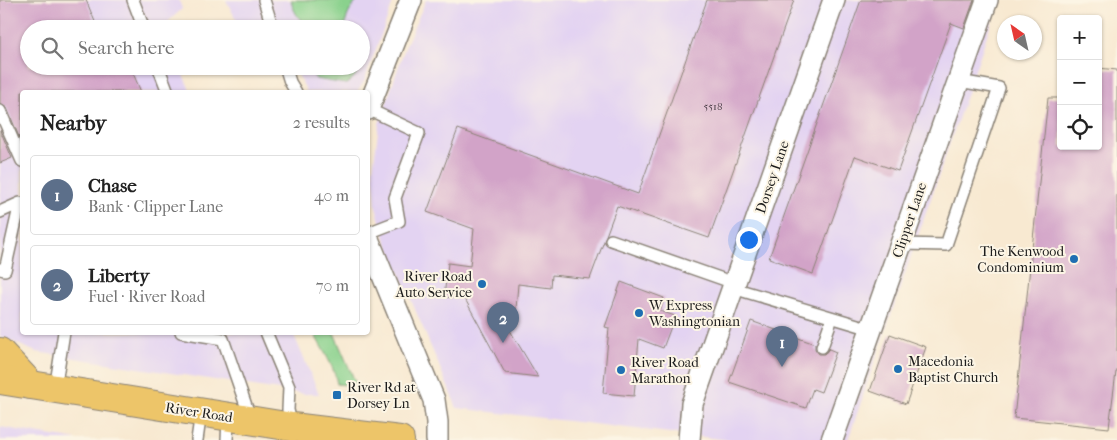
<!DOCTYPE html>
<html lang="en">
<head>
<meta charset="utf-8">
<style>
	body { margin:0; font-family:"IM FELL French Canon",serif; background:#f2f2f2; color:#222 }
	.controls { position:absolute; right:15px; top:15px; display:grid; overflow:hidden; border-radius:5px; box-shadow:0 1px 4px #0004 }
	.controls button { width:45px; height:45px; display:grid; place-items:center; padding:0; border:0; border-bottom:1px solid #e0e0e0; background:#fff; color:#222; font:25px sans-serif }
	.compass { position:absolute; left:997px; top:15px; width:45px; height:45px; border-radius:50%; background:#fff; box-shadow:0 1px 4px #0004; rotate:326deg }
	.you { position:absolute; left:748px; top:239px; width:18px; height:18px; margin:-12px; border:4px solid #fff; border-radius:50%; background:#1a73e8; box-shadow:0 0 0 8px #1a73e833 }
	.badge { display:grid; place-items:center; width:32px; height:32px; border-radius:50%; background:#111827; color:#fff; font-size:16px; font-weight:700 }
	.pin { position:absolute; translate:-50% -41px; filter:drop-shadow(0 1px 2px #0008) }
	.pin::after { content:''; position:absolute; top:26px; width:18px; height:15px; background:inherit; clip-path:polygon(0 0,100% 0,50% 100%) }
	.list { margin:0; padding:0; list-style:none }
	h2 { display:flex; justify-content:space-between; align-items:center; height:65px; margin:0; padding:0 20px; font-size:21px }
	h2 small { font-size:16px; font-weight:400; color:#767676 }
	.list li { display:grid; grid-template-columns:32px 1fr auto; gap:15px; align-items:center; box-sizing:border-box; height:80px; margin:0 10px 10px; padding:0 10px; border:1px solid #e0e0e0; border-radius:5px }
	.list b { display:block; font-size:19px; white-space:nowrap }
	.list p { margin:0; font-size:16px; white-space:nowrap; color:#767676 }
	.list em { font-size:16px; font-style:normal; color:#767676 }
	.icon { flex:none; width:28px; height:28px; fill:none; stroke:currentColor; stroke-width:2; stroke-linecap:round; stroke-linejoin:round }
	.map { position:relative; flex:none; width:1117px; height:440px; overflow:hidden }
	.search { position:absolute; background:#fff; box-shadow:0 1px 4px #0004; left:20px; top:20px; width:350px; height:55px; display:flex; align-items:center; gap:12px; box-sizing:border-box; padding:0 18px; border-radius:28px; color:#767676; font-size:19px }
	.panel { position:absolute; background:#fff; box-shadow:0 1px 4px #0004; left:20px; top:90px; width:350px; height:245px; border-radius:5px }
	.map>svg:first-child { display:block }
</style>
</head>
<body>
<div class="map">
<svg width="1117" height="440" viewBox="0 0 1117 440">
	<rect width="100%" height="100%" fill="#fcf5e5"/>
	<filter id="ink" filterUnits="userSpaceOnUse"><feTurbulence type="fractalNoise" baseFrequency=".02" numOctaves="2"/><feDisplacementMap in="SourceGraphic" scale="10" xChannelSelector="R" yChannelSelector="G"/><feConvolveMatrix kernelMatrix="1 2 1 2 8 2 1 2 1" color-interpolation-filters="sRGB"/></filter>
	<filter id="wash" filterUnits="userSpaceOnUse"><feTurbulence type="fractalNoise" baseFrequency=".0096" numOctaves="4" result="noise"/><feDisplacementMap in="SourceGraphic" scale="20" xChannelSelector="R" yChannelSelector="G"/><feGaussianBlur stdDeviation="1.12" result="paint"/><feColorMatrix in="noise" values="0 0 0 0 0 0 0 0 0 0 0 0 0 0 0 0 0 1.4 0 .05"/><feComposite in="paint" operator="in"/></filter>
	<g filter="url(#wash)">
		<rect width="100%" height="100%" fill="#f8e9d1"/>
		<g fill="#e3d3f2">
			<path d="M0,0h179l3,9 -19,17v3h-134v37h150l12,26h-169v240l271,1 26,61h-14l-269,-42 -36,-16z"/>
			<path d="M226,0h168l-30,82 -7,10h-50l-13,-26h67v-37h-120z"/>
			<path d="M426,0h573l-151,440h-119l-272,-32 -71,-167 -10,-33 -3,-39 6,-45 27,-79z"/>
			<path d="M0,427l77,13h-77z"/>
		</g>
		<g fill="#8ad18d" stroke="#537654">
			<path d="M291,0h67c-7,8 -14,18 -12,29 -26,0 -48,2 -55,-29z"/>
			<path d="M308,66h51c-1,8 -7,14 -13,18l-30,-5 -8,-10z"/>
			<path d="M314,333h20l23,53 -20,-2c-3,-20 -15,-34 -23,-51z"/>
		</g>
		<g id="blocks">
			<g fill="#d2a3c8">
				<path d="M0,0h86l12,29h-69v37h101l11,26h-119v52l-15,-36 -7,-4z"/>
				<path d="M707,0h87l-85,238 -92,-32 -27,73 -38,-4 -1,13 -33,-4 -2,25 -20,-2 42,70 -33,-4 -40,-74 -21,-2 4,-34 22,3 4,-37 -47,-17 31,-83 180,65z"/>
				<path d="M861,0h113l-10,28 -13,-5 -53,148 -43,-15 -42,118 -44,-16z"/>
				<path d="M1098,68l19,2v302h-1l-7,56 -95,-10 34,-320h13v48h37z"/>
				<path d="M0,130l12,28 -12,5z"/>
				<path d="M621,282l43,16 -4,13 15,5 -12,32 -24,-9 -5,57 -31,-3 6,-65 -4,-1z"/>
				<path d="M751,321l64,23v5l4,5h5l5,-5 7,3 -15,40 -8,-3 -7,19 -77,-26z"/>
				<path d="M890,334l36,13 -20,57 -36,-13z"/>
			</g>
		</g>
	</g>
	<g filter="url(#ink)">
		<use href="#blocks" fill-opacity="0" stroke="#8a8276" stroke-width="1"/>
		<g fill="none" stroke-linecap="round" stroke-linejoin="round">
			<defs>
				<g id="service">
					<path d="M133,0l11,29"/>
					<path d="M264,0l9,29"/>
					<path d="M158,66l10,26"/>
					<path d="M285,66l5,16 6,10"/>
					<path d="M368,109l51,24 -24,65 4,23 -31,12"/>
					<path d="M0,111l22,50"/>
					<path d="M0,212l20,-9 -15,67 -5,-1"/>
					<path d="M611,240l123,43"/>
					<path d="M901,244l45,1 53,-157 -40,-7"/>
					<path d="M733,288l138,41"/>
					<path d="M181,332l42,7 28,81"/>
					<path d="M266,332l23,55 -1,23 4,16"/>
					<path d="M822,347l10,-29"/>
					<path d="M55,389l9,-57"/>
					<path d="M197,440l4,-28"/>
					<path d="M227,440l1,-22"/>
				</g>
				<g id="minor">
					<path d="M368,109l43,-109"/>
					<path d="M368,239l66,161 3,22v18"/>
					<path d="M689,440l3,-36 142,-404"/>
					<path d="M832,440l155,-440"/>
				</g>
				<g id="primary">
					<path d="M0,352l31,33"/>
					<path d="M0,380l292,47 108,13"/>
				</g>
			</defs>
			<use href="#service" stroke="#8a8276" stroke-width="14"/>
			<use href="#minor" stroke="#8a8276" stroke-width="24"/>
			<use href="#primary" stroke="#8a8276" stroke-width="30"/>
			<use href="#service" stroke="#fff" stroke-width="11"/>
			<use href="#minor" stroke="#fff" stroke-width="21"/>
			<use href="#primary" stroke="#edc569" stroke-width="28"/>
		</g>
	</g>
	<g fill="#1f6fb2" stroke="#fcf5e5" stroke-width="2">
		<circle cx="1074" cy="259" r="5"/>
		<circle cx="482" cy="284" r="5"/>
		<circle cx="639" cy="313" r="5"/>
		<circle cx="898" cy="369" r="5"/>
		<circle cx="621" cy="370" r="5"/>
		<rect x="332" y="390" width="10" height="10" rx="2.5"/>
	</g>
	<g text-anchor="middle" stroke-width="4" stroke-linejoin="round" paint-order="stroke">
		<g font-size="11" fill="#4a3e47">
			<text x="713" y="110">5518</text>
		</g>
		<g font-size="14" fill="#1c1c1c" stroke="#fcf5e5">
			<text transform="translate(772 177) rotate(-71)" y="5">Dorsey Lane</text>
			<text transform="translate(909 220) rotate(-71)" y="5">Clipper Lane</text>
			<text transform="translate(199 412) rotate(9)" y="5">River Road</text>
		</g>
		<g font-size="14" fill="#1c1c1c" stroke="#fcf5e5" text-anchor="start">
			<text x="1064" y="256" text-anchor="end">The Kenwood<tspan x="1064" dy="16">Condominium</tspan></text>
			<text x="472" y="281" text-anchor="end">River Road<tspan x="472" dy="16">Auto Service</tspan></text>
			<text x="649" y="310">W Express<tspan x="649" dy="16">Washingtonian</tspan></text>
			<text x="908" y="366">Macedonia<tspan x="908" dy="16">Baptist Church</tspan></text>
			<text x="631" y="367">River Road<tspan x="631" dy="16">Marathon</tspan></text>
			<text x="347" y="392">River Rd at<tspan x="347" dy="16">Dorsey Ln</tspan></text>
		</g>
	</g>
</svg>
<div class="controls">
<button>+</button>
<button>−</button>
<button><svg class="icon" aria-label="locate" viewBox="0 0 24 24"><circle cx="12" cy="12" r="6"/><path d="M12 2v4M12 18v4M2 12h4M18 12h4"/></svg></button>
</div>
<svg class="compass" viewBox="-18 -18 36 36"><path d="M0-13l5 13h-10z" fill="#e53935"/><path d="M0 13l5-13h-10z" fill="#767676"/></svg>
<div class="you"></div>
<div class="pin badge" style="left:782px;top:367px;background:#5c6f8a">1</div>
<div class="pin badge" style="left:503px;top:343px;background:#5c6f8a">2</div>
<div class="search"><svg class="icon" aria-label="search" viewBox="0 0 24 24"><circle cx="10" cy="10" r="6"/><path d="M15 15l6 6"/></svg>Search here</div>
<section class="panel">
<h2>Nearby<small>2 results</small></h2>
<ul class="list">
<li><span class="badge" style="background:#5c6f8a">1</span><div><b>Chase</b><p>Bank · Clipper Lane</p></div><em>40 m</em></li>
<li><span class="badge" style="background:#5c6f8a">2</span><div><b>Liberty</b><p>Fuel · River Road</p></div><em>70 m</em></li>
</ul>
</section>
</div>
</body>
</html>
